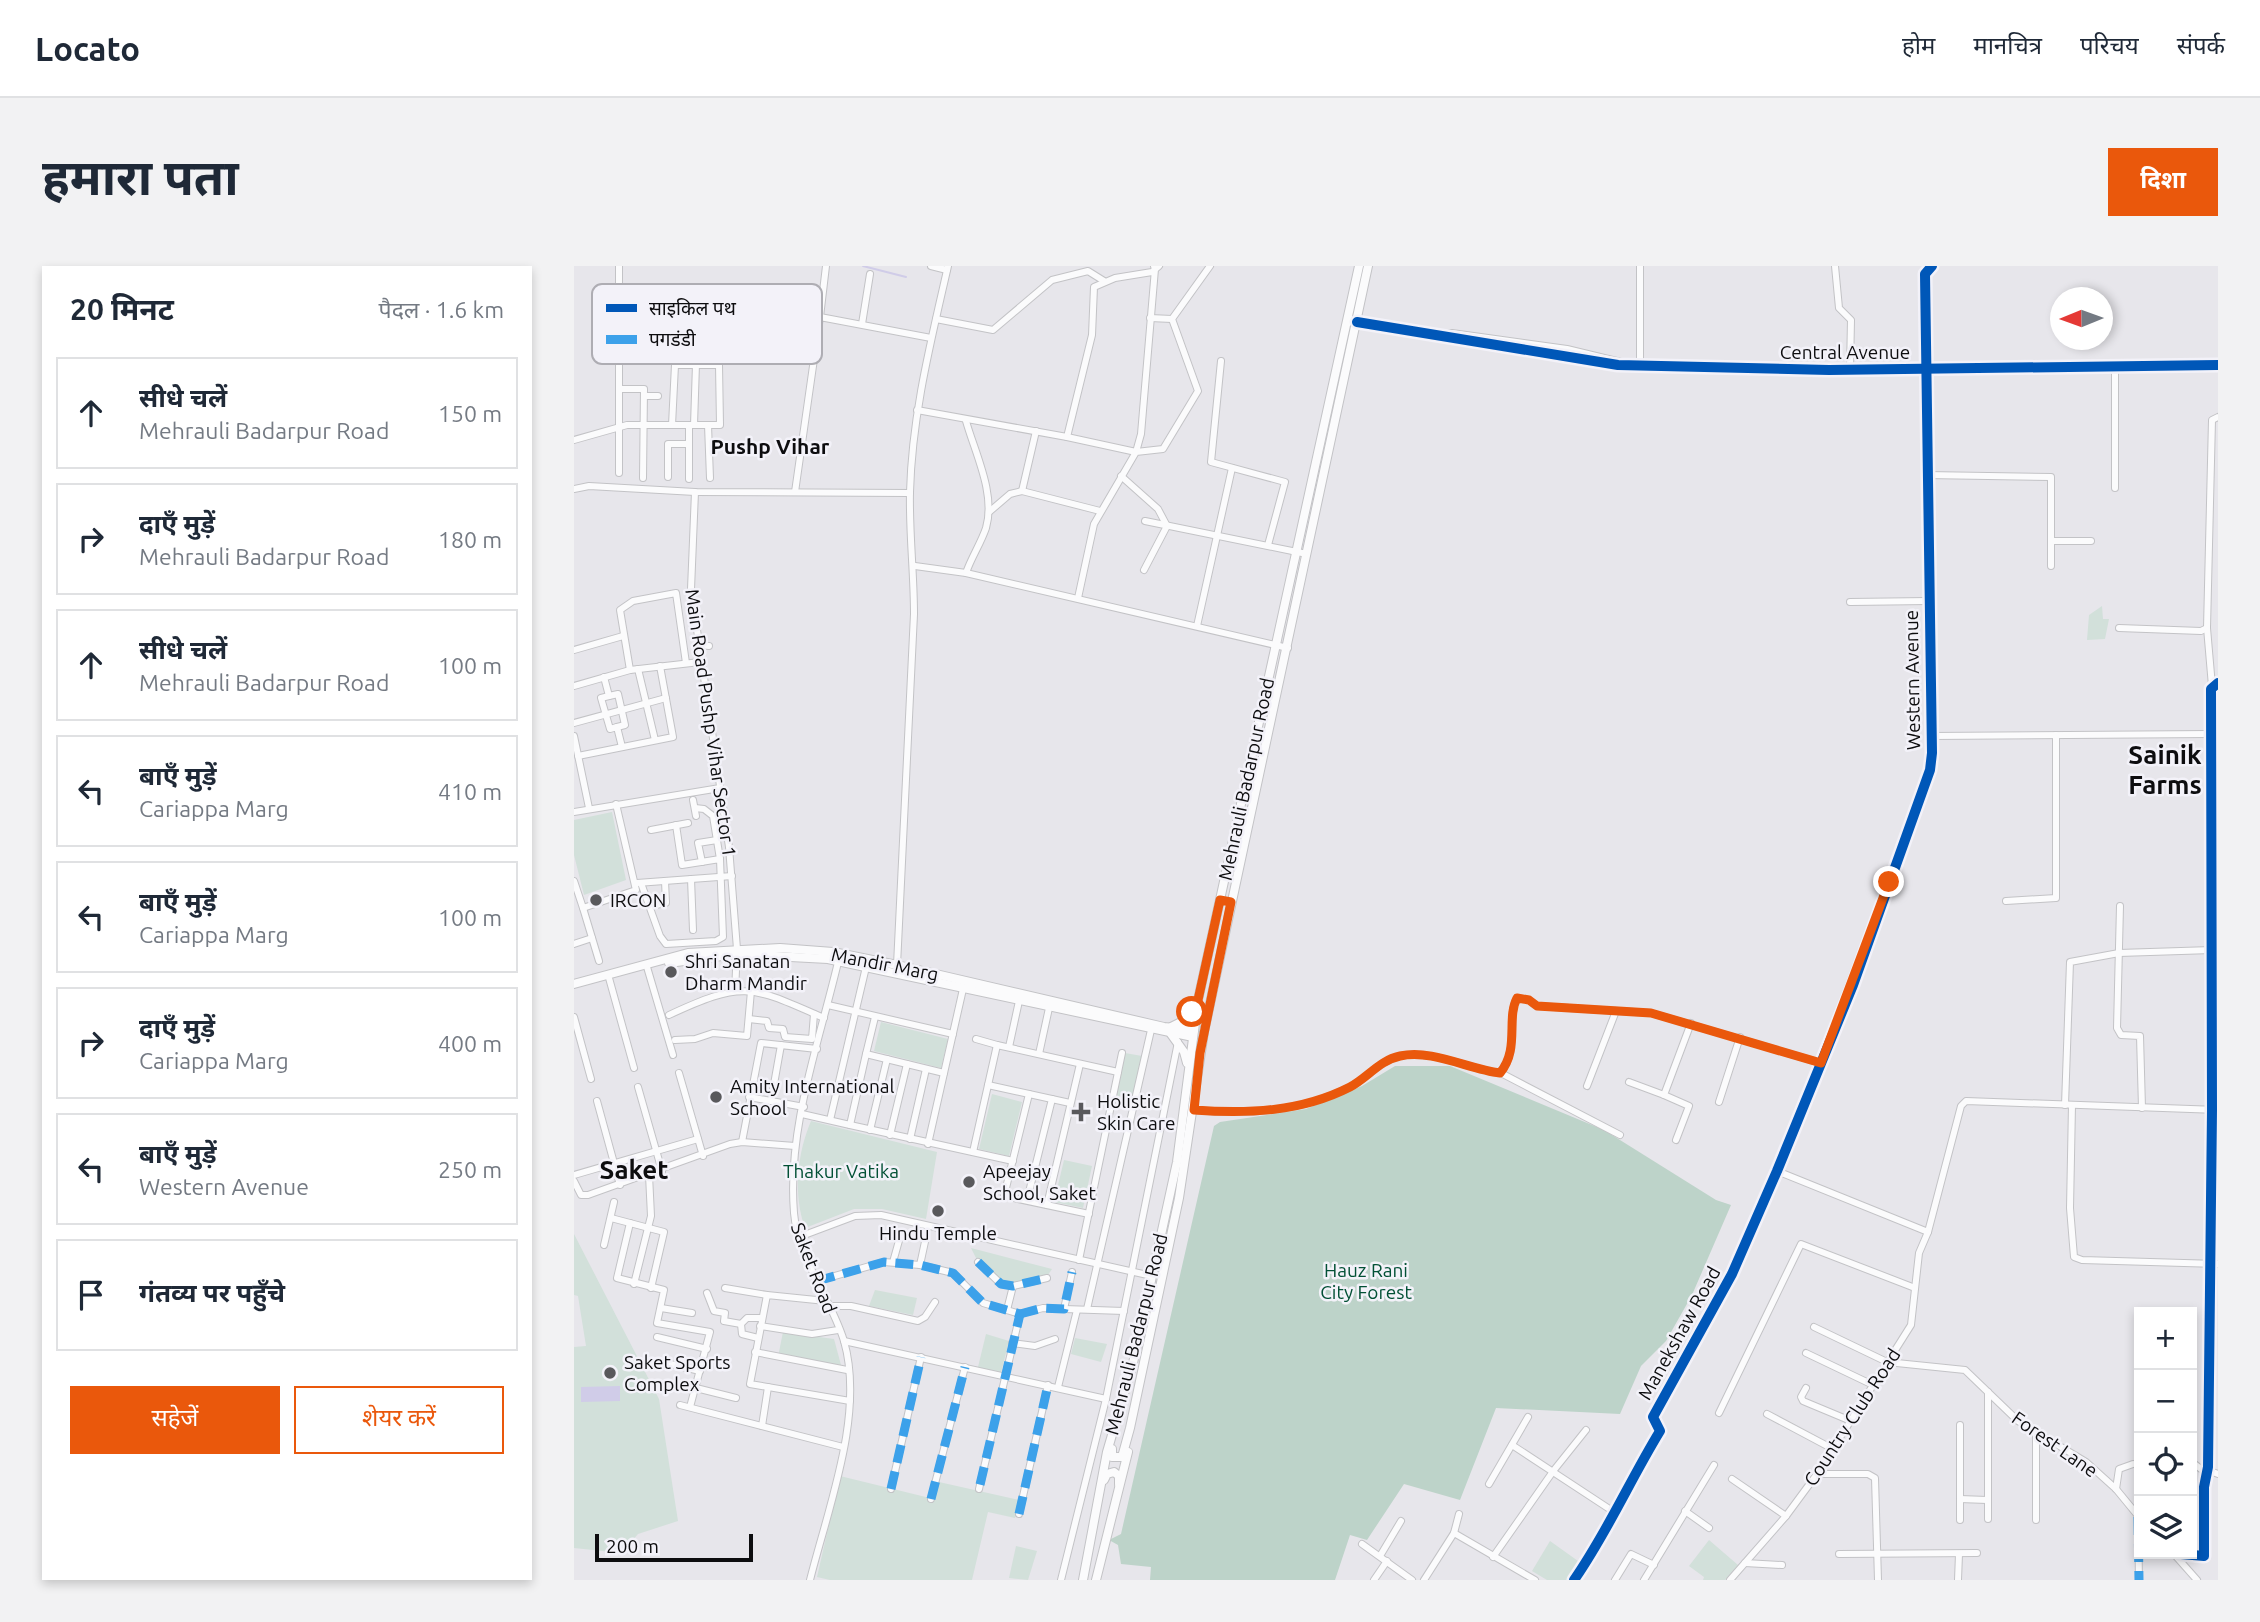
<!DOCTYPE html>
<html lang="hi">
<head>
<meta charset="utf-8">
<style>
	body { margin:0; font-family:Ubuntu,"Noto Sans Devanagari",sans-serif; background:#f2f2f3; color:#1f2937 }
	.controls { position:absolute; right:21px; bottom:21px; display:grid; overflow:hidden; border-radius:0px; box-shadow:0 4px 10px #0003 }
	.controls button { width:63px; height:63px; display:grid; place-items:center; padding:0; border:0; border-bottom:2px solid #e0e1e3; background:#fff; color:#1f2937; font:35px sans-serif }
	.compass { position:absolute; left:1476px; top:21px; width:63px; height:63px; border-radius:50%; background:#fff; box-shadow:0 4px 10px #0003; rotate:269deg }
	.scale { position:absolute; left:21px; bottom:18px; width:158px; box-sizing:border-box; padding-left:7px; border:4px solid #0d0d0f; border-top:0; font-size:19px; line-height:24px; white-space:nowrap; color:#0d0d0f; -webkit-text-stroke:5px #f3f2f9; paint-order:stroke }
	.stop { position:absolute; width:21px; height:21px; margin:-16px; border:5px solid #ea580c; border-radius:50%; background:#fff }
	.stop.end { background:#ea580c; border-color:#fff; box-shadow:0 2px 7px #0008 }
	.list { margin:0; padding:0; list-style:none }
	h2 { display:flex; justify-content:space-between; align-items:center; height:91px; margin:0; padding:0 28px; font-size:30px }
	h2 small { font-size:23px; font-weight:400; color:#747a83 }
	.list li { display:grid; grid-template-columns:46px 1fr auto; gap:21px; align-items:center; box-sizing:border-box; height:112px; margin:0 14px 14px; padding:0 14px; border:2px solid #e0e1e3; border-radius:0px }
	.list b { display:block; font-size:26px; white-space:nowrap }
	.list p { margin:0; font-size:23px; white-space:nowrap; color:#747a83 }
	.list em { font-size:23px; font-style:normal; color:#747a83 }
	.actions { display:flex; gap:14px; padding:21px 28px }
	.actions a { flex:1; padding:16px 0; border:2px solid #ea580c; border-radius:0px; text-align:center; font-size:24px; color:#ea580c }
	.actions .main { background:#ea580c; color:#fff }
	.icon { flex:none; width:38px; height:38px; fill:none; stroke:currentColor; stroke-width:2; stroke-linecap:round; stroke-linejoin:round }
	.map { position:relative; flex:none; width:1644px; height:1314px; overflow:hidden; border-radius:0px }
	header { display:flex; align-items:center; gap:42px; box-sizing:border-box; height:98px; padding:0 35px; background:#fff; border-bottom:2px solid #e0e1e3 }
	header strong { font-size:33px }
	nav { display:flex; gap:38px; margin-inline-start:auto; font-size:24px }
	.intro { display:flex; align-items:center; justify-content:space-between; box-sizing:border-box; height:168px; padding:0 42px }
	h1 { margin:0; font-size:49px }
	.button { padding:18px 32px; border-radius:0px; background:#ea580c; color:#fff; font-size:24px; font-weight:700 }
	main { display:flex; gap:42px; padding:0 42px }
	aside { flex:1; background:#fff; border-radius:0px; box-shadow:0 4px 10px #0003 }
	.map>svg:first-child { display:block }
</style>
</head>
<body>
<header>
<strong>Locato</strong>
<nav><a>होम</a><a>मानचित्र</a><a>परिचय</a><a>संपर्क</a></nav>
</header>
<div class="intro"><h1>हमारा पता</h1><a class="button">दिशा</a></div>
<main>
<aside>
<h2>20 मिनट<small>पैदल · 1.6 km</small></h2>
<ul class="list">
<li><svg class="icon" aria-label="ahead" viewBox="0 0 24 24"><path d="M12 20V5M6 11l6-6 6 6"/></svg><div><b>सीधे चलें</b><p>Mehrauli Badarpur Road</p></div><em>150 m</em></li>
<li><svg class="icon" aria-label="right" viewBox="0 0 24 24"><path d="M7 20v-9h11M14 6l5 5-5 5"/></svg><div><b>दाएँ मुड़ें</b><p>Mehrauli Badarpur Road</p></div><em>180 m</em></li>
<li><svg class="icon" aria-label="ahead" viewBox="0 0 24 24"><path d="M12 20V5M6 11l6-6 6 6"/></svg><div><b>सीधे चलें</b><p>Mehrauli Badarpur Road</p></div><em>100 m</em></li>
<li><svg class="icon" aria-label="left" viewBox="0 0 24 24"><path d="M17 20v-9H6M10 6l-5 5 5 5"/></svg><div><b>बाएँ मुड़ें</b><p>Cariappa Marg</p></div><em>410 m</em></li>
<li><svg class="icon" aria-label="left" viewBox="0 0 24 24"><path d="M17 20v-9H6M10 6l-5 5 5 5"/></svg><div><b>बाएँ मुड़ें</b><p>Cariappa Marg</p></div><em>100 m</em></li>
<li><svg class="icon" aria-label="right" viewBox="0 0 24 24"><path d="M7 20v-9h11M14 6l5 5-5 5"/></svg><div><b>दाएँ मुड़ें</b><p>Cariappa Marg</p></div><em>400 m</em></li>
<li><svg class="icon" aria-label="left" viewBox="0 0 24 24"><path d="M17 20v-9H6M10 6l-5 5 5 5"/></svg><div><b>बाएँ मुड़ें</b><p>Western Avenue</p></div><em>250 m</em></li>
<li><svg class="icon" aria-label="arrive" viewBox="0 0 24 24"><path d="M6 21V4h12l-3 4 3 4H6"/></svg><div><b>गंतव्य पर पहुँचे</b></div></li>
</ul>
<div class="actions"><a class="main">सहेजें</a><a>शेयर करें</a></div>
</aside>
<div class="map">
<svg width="1644" height="1314" viewBox="0 0 1644 1314">
	<rect width="100%" height="100%" fill="#e7e6eb"/>
	<g fill="#d2e0da">
		<path d="M1528,340l1,13h6l-4,20 -18,1 2,-25z"/>
		<path d="M38,546l14,68 -42,15 -10,-40v-35z"/>
		<path d="M307,756l67,17 -7,29 -67,-17z"/>
		<path d="M551,787l17,3 -8,43 -18,-3z"/>
		<path d="M418,828l30,8 -13,54 -30,-7z"/>
		<path d="M237,855l126,31 -11,67 -44,-10h-28l-49,19c-12,-34 -8,-74 6,-107z"/>
		<path d="M490,894l28,6 -9,42 -29,-6z"/>
		<path d="M0,968l85,165 19,122 -40,13 -17,19 -47,-5v-201l12,-1 -8,-50 -4,-1z"/>
		<path d="M397,982l81,21 -4,6 -37,12 -33,-25z"/>
		<path d="M301,1024l42,8 -4,17 -44,-9z"/>
		<path d="M209,1066l51,7 7,26 -63,-8z"/>
		<path d="M412,1068l23,7 -8,32 -23,-6z"/>
		<path d="M501,1072l32,6 -6,18 -30,-8z"/>
		<path d="M266,1210l94,23 5,-17 80,18 -4,18 -27,-6 -16,68h-142l-13,-3z"/>
		<path d="M1135,1274l29,25 -13,15h-22l1,-3 -15,-11z"/>
		<path d="M976,1275l28,20 -10,19h-21l-15,-9z"/>
		<path d="M442,1280l21,5 -9,29 -19,-2z"/>
	</g>
	<path fill="#bdd3c9" d="M821,800h55l154,64 112,70 15,5 -39,90 -26,46 -25,25 -21,48 -124,-6 -36,92 -56,-16 -37,56 -17,-5 -15,45h-185l1,-13 -30,-3 -3,-19 -9,-5 12,-6 93,-408 6,-4 86,-13 56,-23z"/>
	<path fill="#d0cce8" d="M46,1120v15l-39,1v-15z"/>
	<g fill="none" stroke-linecap="round" stroke-linejoin="round">
		<path stroke="#d0cce8" stroke-width="2" d="M289,0l43,11"/>
		<defs>
			<g id="minor">
				<path d="M357,0l16,4"/>
				<path d="M580,0l1,3 -14,165 -5,18 -69,-15 25,-102 2,-48 21,-9 37,-6 7,-6"/>
				<path d="M1261,0l4,42 12,12 -1,49"/>
				<path d="M246,51l6,-51"/>
				<path d="M576,52l22,1"/>
				<path d="M362,53l57,11 59,-50 36,-9 16,10"/>
				<path d="M783,56l261,43 211,5 389,-5"/>
				<path d="M288,58l8,-50"/>
				<path d="M870,69l8,-2 115,16 58,14"/>
				<path d="M647,95l-10,101 74,20 -17,63"/>
				<path d="M1066,99v-99"/>
				<path d="M1541,102v120"/>
				<path d="M45,123h25l-1,89"/>
				<path d="M70,130h14"/>
				<path d="M343,144l150,27"/>
				<path d="M392,155c9,32 30,73 20,107 -5,15 -15,30 -20,45"/>
				<path d="M120,159l2,-61"/>
				<path d="M134,159l2,53"/>
				<path d="M0,174l53,-15h93l-1,-60h-44l-3,60"/>
				<path d="M45,207v-207"/>
				<path d="M1352,209l125,2v89"/>
				<path d="M547,210l37,33 9,17 -23,44"/>
				<path d="M94,211v-33h21"/>
				<path d="M115,213v-54"/>
				<path d="M0,223l15,-3 106,6 215,1"/>
				<path d="M448,225l14,-60"/>
				<path d="M121,226l-4,97 38,258 8,102 -2,42"/>
				<path d="M221,226l25,-175 111,21"/>
				<path d="M415,246l21,-18 12,-3 78,20"/>
				<path d="M571,255l162,33"/>
				<path d="M1478,275h39"/>
				<path d="M341,300l51,7 322,75"/>
				<path d="M504,332l16,-74 42,-72 27,-3 35,-58 -26,-72 38,-53"/>
				<path d="M1276,336l78,-1"/>
				<path d="M623,360l35,-158"/>
				<path d="M1545,362l82,3 6,-3 5,-208 6,-3"/>
				<path d="M1633,362l5,58"/>
				<path d="M124,379l11,1"/>
				<path d="M0,384l49,-14"/>
				<path d="M64,403l17,71"/>
				<path d="M56,404l-10,-60 13,-9 43,-8 10,70"/>
				<path d="M30,411l5,19 -8,2 9,31 7,-2 5,20"/>
				<path d="M0,420l56,-16 70,-8"/>
				<path d="M35,430l9,-2 7,31 -8,2"/>
				<path d="M0,457l92,-25"/>
				<path d="M0,470l15,72"/>
				<path d="M1358,470l278,-2"/>
				<path d="M4,490l95,-19 -13,-71"/>
				<path d="M119,534l3,16"/>
				<path d="M121,542l9,1 9,7 7,43"/>
				<path d="M0,546l146,-24"/>
				<path d="M77,564l37,-7"/>
				<path d="M128,596l-4,-19 19,-3"/>
				<path d="M117,613l2,51"/>
				<path d="M0,615l9,27 53,-18 -20,-86"/>
				<path d="M63,617l95,-7"/>
				<path d="M67,617l19,53 6,8 50,-3 7,-4 -3,-78 -38,6 -6,-40"/>
				<path d="M1432,635l50,-3v-163"/>
				<path d="M76,640l16,-3 -1,-22"/>
				<path d="M1546,640l-3,122 4,7 19,1 2,72"/>
				<path d="M9,642l16,53"/>
				<path d="M0,678l18,-6"/>
				<path d="M323,699l17,-351c0,-41 -5,-82 -4,-122 2,-77 21,-151 38,-226"/>
				<path d="M73,701l26,88"/>
				<path d="M35,712l25,90"/>
				<path d="M254,739l125,29"/>
				<path d="M95,749c75,-35 82,-29 155,3"/>
				<path d="M0,751l17,62"/>
				<path d="M301,751l-9,37 78,19"/>
				<path d="M175,753l18,2 2,7 14,1 2,8 27,2 2,-25"/>
				<path d="M402,773l21,6"/>
				<path d="M101,774l20,-1 18,-6 34,3 4,-45"/>
				<path d="M435,781l10,-46"/>
				<path d="M465,788l10,-46"/>
				<path d="M925,806l121,63"/>
				<path d="M105,807l24,83"/>
				<path d="M1055,816l35,13"/>
				<path d="M414,819l82,18"/>
				<path d="M1013,820l29,-75"/>
				<path d="M64,821l24,84"/>
				<path d="M455,828l-25,102 85,18"/>
				<path d="M175,831l55,10"/>
				<path d="M23,835l23,84"/>
				<path d="M197,835l10,-56"/>
				<path d="M1145,836l21,-65"/>
				<path d="M1491,839l5,-143 49,-9 93,-3"/>
				<path d="M1498,839l-2,103 4,49 8,3 136,4"/>
				<path d="M620,844c54,5 107,2 156,-23 18,-9 30,-27 50,-31 32,-7 68,13 100,17 20,-24 6,-54 17,-75l12,2 8,6 114,7 170,50"/>
				<path d="M228,848l48,11 16,-71"/>
				<path d="M256,854l36,-153"/>
				<path d="M276,859l163,36"/>
				<path d="M296,864l17,-71"/>
				<path d="M316,869l17,-71"/>
				<path d="M336,873l16,-70"/>
				<path d="M1102,874l13,-34 -25,-11 27,-72"/>
				<path d="M168,876l19,-99 56,6"/>
				<path d="M354,878l35,-155"/>
				<path d="M399,886l24,-107 121,27"/>
				<path d="M1203,905l151,61 33,-126 5,-5 252,9"/>
				<path d="M0,909l124,-36"/>
				<path d="M0,915l7,14h7l142,-51 12,-2 53,4"/>
				<path d="M453,934l25,-101"/>
				<path d="M473,939l33,-141"/>
				<path d="M37,952l53,14 -13,56"/>
				<path d="M56,957l-13,55 47,12 -7,33 53,9 -20,75"/>
				<path d="M225,971l56,-21 26,-1 271,61"/>
				<path d="M30,979l10,-43"/>
				<path d="M505,994l43,-207"/>
				<path d="M319,996l7,-25"/>
				<path d="M404,996l23,22 12,2 34,-8"/>
				<path d="M346,999l6,-28"/>
				<path d="M243,1015l67,-19 36,3 33,8 30,30 37,11 -41,175"/>
				<path d="M60,1018l17,-68 -2,-41"/>
				<path d="M151,1022l42,7"/>
				<path d="M133,1027l7,18 11,2 -1,8 17,3"/>
				<path d="M252,1035l-59,-6 -17,89 100,17"/>
				<path d="M254,1040h23l67,15 7,-4 10,-15"/>
				<path d="M87,1042l31,5"/>
				<path d="M490,1043l60,2"/>
				<path d="M513,1043l64,-279"/>
				<path d="M433,1044l6,-24"/>
				<path d="M446,1048l23,-6 21,1 8,-37"/>
				<path d="M186,1060l52,8 26,-4"/>
				<path d="M1240,1061l73,35 78,8 53,51 68,41 30,27 23,28"/>
				<path d="M83,1071l50,12"/>
				<path d="M184,1072l-16,-4 -1,-10 6,-6h14"/>
				<path d="M270,1075l262,58"/>
				<path d="M438,1077l23,3 20,-7"/>
				<path d="M181,1086l92,18"/>
				<path d="M1232,1087l67,32"/>
				<path d="M92,1097l34,8"/>
				<path d="M484,1121l19,-77"/>
				<path d="M122,1122l40,10"/>
				<path d="M1232,1122l-5,9 2,4 48,20"/>
				<path d="M106,1139l163,42"/>
				<path d="M1145,1147l82,-169 114,44"/>
				<path d="M1193,1148l66,35"/>
				<path d="M1386,1159v95"/>
				<path d="M188,1160l6,-39"/>
				<path d="M1462,1166v88"/>
				<path d="M938,1179l102,67"/>
				<path d="M1618,1196l14,11"/>
				<path d="M1633,1204l11,4"/>
				<path d="M1243,1208h51l7,4 3,102"/>
				<path d="M1158,1213l54,37"/>
				<path d="M915,1218l39,-67"/>
				<path d="M317,1223l30,-132"/>
				<path d="M1542,1223l3,-20 14,-5"/>
				<path d="M357,1233l34,-132"/>
				<path d="M1386,1233l27,1"/>
				<path d="M1111,1245l24,17"/>
				<path d="M445,1248l29,-129"/>
				<path d="M1564,1251l1,63"/>
				<path d="M1414,1253v-127"/>
				<path d="M880,1267l81,47"/>
				<path d="M788,1278l50,36"/>
				<path d="M1265,1288l138,-1"/>
				<path d="M1600,1288l23,26"/>
				<path d="M1607,1288l23,2v-69l4,-20 4,-357 -1,-421 7,-6"/>
				<path d="M806,1290l21,-35"/>
				<path d="M919,1291l61,-87 32,-40"/>
				<path d="M1171,1297l37,2"/>
				<path d="M236,1314c18,-72 55,-166 34,-239 -13,-43 -46,-82 -50,-128 -7,-86 26,-173 45,-255"/>
				<path d="M487,1314l45,-181 72,-357"/>
				<path d="M800,1314l13,-19"/>
				<path d="M850,1314l30,-47 5,-19"/>
				<path d="M1000,1314c33,-47 56,-100 86,-149l-7,-14 79,-143 45,-103 76,-186 77,-215 2,-17 -7,-479 7,-8"/>
				<path d="M1041,1314l16,-26 23,11"/>
				<path d="M1070,1314l70,-115"/>
				<path d="M1156,1314l56,-64 31,-42 94,-149 8,-72 9,-21"/>
				<path d="M1384,1314l1,-26"/>
			</g>
			<g id="major">
				<path d="M95,697l68,-9 91,5 365,78"/>
				<path d="M0,718l114,-31 92,-5 53,4 64,13 267,62 30,3"/>
				<path d="M597,761l14,-7 10,-13"/>
				<path d="M597,768l13,18 3,11"/>
				<path d="M538,1183v8h10l8,-29 49,-230 25,-166 164,-766"/>
				<path d="M530,1214l3,-6 7,-2 5,4v8"/>
				<path d="M509,1314l24,-128 26,-89 44,-201 21,-162 161,-734"/>
				<path d="M522,1314l32,-128"/>
			</g>
		</defs>
		<use href="#minor" stroke="#c3c3c6" stroke-width="8"/>
		<use href="#major" stroke="#c3c3c6" stroke-width="10"/>
		<use href="#minor" stroke="#fbfbfc" stroke-width="6"/>
		<use href="#major" stroke="#fbfbfc" stroke-width="8"/>
		<g stroke="#3ca1ea" stroke-width="9" stroke-dasharray="18 9" stroke-linecap="butt">
			<path d="M404,996l23,22 12,2 34,-8"/>
			<path d="M243,1015l67,-19 36,3 33,8 30,30 37,11 -41,175"/>
			<path d="M446,1048l23,-6 21,1 8,-37"/>
			<path d="M317,1223l30,-132"/>
			<path d="M357,1233l34,-132"/>
			<path d="M445,1248l29,-129"/>
			<path d="M1564,1251l1,63"/>
		</g>
		<defs>
			<g id="cycleway">
				<path d="M783,56l261,43 211,5 389,-5"/>
				<path d="M1607,1288l23,2v-69l4,-20 4,-357 -1,-421 7,-6"/>
				<path d="M1000,1314c33,-47 56,-100 86,-149l-7,-14 79,-143 45,-103 76,-186 77,-215 2,-17 -7,-479 7,-8"/>
			</g>
		</defs>
		<use href="#cycleway" stroke="#f3f2f9" stroke-width="15"/>
		<use href="#cycleway" stroke="#0057b8" stroke-width="10"/>
	</g>
	<g fill="none" stroke-linecap="round" stroke-linejoin="round">
		<path stroke="#ea580c" stroke-width="9" d="M618,746l6,-12 22,-100 11,2 -31,151 -6,57c54,4 107,2 156,-23 17,-9 30,-27 50,-31 32,-7 68,13 100,17 20,-24 6,-54 17,-75l12,2 8,6 114,7 170,50 68,-181"/>
	</g>
	<g fill="#59595c" stroke="#f3f2f9" stroke-width="2.5">
		<circle cx="22" cy="634" r="7"/>
		<circle cx="97" cy="706" r="7"/>
		<circle cx="142" cy="831" r="7"/>
		<path d="M503.5 835.5h7v7h7v7h-7v7h-7v-7h-7v-7h7z"/>
		<circle cx="395" cy="916" r="7"/>
		<circle cx="364" cy="945" r="7"/>
		<circle cx="36" cy="1107" r="7"/>
	</g>
	<g text-anchor="middle" stroke-width="5" stroke-linejoin="round" paint-order="stroke">
		<g font-size="19" fill="#0d0d0f" stroke="#f3f2f9">
			<text x="1271" y="93">Central Avenue</text>
			<text transform="translate(1338 414) rotate(-91)" y="7">Western Avenue</text>
			<text transform="translate(137 457) rotate(82)" y="7">Main Road Pushp Vihar Sector 1</text>
			<text transform="translate(672 513) rotate(-78)" y="7">Mehrauli Badarpur Road</text>
			<text transform="translate(311 698) rotate(11)" y="7">Mandir Marg</text>
			<text transform="translate(240 1002) rotate(69)" y="7">Saket Road</text>
			<text transform="translate(1105 1067) rotate(-61)" y="7">Manekshaw Road</text>
			<text transform="translate(562 1068) rotate(-76)" y="7">Mehrauli Badarpur Road</text>
			<text transform="translate(1278 1151) rotate(-57)" y="7">Country Club Road</text>
			<text transform="translate(1481 1178) rotate(35)" y="7">Forest Lane</text>
		</g>
		<g font-size="19" fill="#0d0d0f" stroke="#f3f2f9" text-anchor="start">
			<text x="36" y="641">IRCON</text>
			<text x="111" y="702">Shri Sanatan<tspan x="111" dy="22">Dharm Mandir</tspan></text>
			<text x="156" y="827">Amity International<tspan x="156" dy="22">School</tspan></text>
			<text x="523" y="842">Holistic<tspan x="523" dy="22">Skin Care</tspan></text>
			<text x="409" y="912">Apeejay<tspan x="409" dy="22">School, Saket</tspan></text>
			<text x="364" y="974" text-anchor="middle">Hindu Temple</text>
			<text x="50" y="1103">Saket Sports<tspan x="50" dy="22">Complex</tspan></text>
		</g>
		<g font-size="19" fill="#025035" stroke="#f3f2f9">
			<text x="267" y="912">Thakur Vatika</text>
			<text x="792" y="1011">Hauz Rani<tspan x="792" dy="22">City Forest</tspan></text>
		</g>
		<g font-size="21" font-weight="bold" fill="#0d0d0f" stroke="#f3f2f9">
			<text x="196" y="188">Pushp Vihar</text>
		</g>
		<g font-size="26" font-weight="bold" fill="#0d0d0f" stroke="#f3f2f9">
			<text x="1591" y="498">Sainik<tspan x="1591" dy="30">Farms</tspan></text>
			<text x="60" y="913">Saket</text>
		</g>
	</g>
	<rect x="18" y="18" width="230" height="80" rx="10" fill="#f3f2f9" stroke="#aeadb3" stroke-width="2"/>
	<rect x="32" y="38" width="31" height="8" fill="#0057b8"/>
	<rect x="32" y="69" width="31" height="9" fill="#3ca1ea"/>
	<g font-size="19" fill="#0d0d0f">
		<text x="75" y="49">साइकिल पथ</text>
		<text x="75" y="80">पगडंडी</text>
	</g>
</svg>
<div class="controls">
<button>+</button>
<button>−</button>
<button><svg class="icon" aria-label="locate" viewBox="0 0 24 24"><circle cx="12" cy="12" r="6"/><path d="M12 2v4M12 18v4M2 12h4M18 12h4"/></svg></button>
<button><svg class="icon" aria-label="layers" viewBox="0 0 24 24"><path d="M12 4l9 5-9 5-9-5zM3 14l9 5 9-5"/></svg></button>
</div>
<svg class="compass" viewBox="-18 -18 36 36"><path d="M0-13l5 13h-10z" fill="#e53935"/><path d="M0 13l5-13h-10z" fill="#747a83"/></svg>
<div class="scale">200 m</div>
<div class="stop" style="left:618px;top:746px"></div>
<div class="stop end" style="left:1315px;top:616px"></div>
</div>
</main>
</body>
</html>
